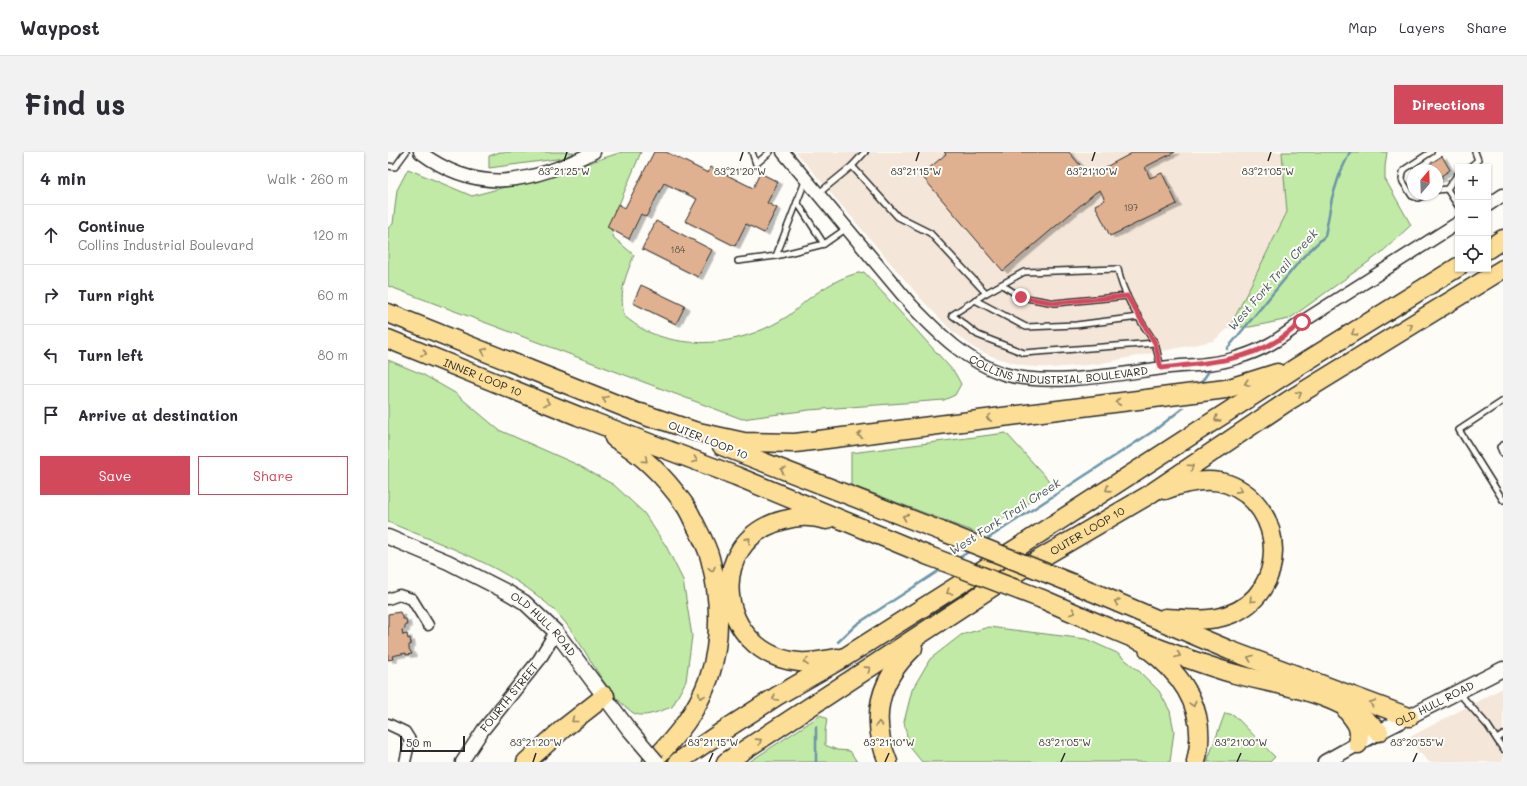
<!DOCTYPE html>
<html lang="en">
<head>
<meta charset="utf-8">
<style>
	body { margin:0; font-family:Mali,sans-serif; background:#f2f2f3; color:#2b2b33 }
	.controls { position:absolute; right:12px; top:12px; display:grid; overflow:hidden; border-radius:0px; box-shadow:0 1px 3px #0004 }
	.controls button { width:36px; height:36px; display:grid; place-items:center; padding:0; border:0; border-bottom:1px solid #e1e1e2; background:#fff; color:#2b2b33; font:20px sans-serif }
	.compass { position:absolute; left:1019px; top:12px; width:36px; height:36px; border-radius:50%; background:#fff; box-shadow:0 1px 3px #0004; rotate:19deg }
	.scale { position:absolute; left:12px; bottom:10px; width:65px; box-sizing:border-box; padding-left:4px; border:2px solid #2b2b2b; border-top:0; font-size:11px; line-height:14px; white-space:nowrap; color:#2b2b2b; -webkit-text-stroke:3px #fdfcf7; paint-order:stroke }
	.stop { position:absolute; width:12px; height:12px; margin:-9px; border:3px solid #d1495b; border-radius:50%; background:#fff }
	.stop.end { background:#d1495b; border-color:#fff; box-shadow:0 1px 4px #0008 }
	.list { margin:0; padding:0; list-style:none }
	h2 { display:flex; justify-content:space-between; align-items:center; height:52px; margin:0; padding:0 16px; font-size:17px }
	h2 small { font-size:13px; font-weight:400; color:#7c7c81 }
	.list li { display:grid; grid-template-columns:26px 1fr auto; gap:12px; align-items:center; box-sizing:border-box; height:60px; padding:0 16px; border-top:1px solid #e1e1e2 }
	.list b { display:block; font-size:15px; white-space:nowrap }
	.list p { margin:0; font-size:13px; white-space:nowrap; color:#7c7c81 }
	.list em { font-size:13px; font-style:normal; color:#7c7c81 }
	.actions { display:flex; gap:8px; padding:12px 16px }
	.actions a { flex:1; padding:9px 0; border:1px solid #d1495b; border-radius:0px; text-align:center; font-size:14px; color:#d1495b }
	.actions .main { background:#d1495b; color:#fff }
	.icon { flex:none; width:22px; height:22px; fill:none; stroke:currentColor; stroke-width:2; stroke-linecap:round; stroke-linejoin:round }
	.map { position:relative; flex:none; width:1115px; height:610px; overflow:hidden; border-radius:0px }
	header { display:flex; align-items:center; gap:24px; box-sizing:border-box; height:56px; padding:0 20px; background:#fff; border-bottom:1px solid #e1e1e2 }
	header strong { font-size:19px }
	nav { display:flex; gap:22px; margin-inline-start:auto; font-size:14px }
	.intro { display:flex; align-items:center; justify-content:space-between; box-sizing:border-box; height:96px; padding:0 24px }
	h1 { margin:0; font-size:28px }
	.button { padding:10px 18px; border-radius:0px; background:#d1495b; color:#fff; font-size:14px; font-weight:700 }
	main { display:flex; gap:24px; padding:0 24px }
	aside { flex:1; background:#fff; border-radius:0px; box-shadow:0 1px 3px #0004 }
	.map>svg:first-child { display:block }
</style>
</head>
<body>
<header>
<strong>Waypost</strong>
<nav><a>Map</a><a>Layers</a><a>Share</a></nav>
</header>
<div class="intro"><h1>Find us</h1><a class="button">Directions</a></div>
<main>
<aside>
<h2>4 min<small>Walk · 260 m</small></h2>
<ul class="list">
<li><svg class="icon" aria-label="ahead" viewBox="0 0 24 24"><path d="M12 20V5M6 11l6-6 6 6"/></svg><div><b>Continue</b><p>Collins Industrial Boulevard</p></div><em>120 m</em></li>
<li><svg class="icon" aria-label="right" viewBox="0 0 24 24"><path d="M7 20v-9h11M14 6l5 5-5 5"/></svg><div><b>Turn right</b></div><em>60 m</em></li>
<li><svg class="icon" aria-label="left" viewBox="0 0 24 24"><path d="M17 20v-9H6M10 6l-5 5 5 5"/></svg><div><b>Turn left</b></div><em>80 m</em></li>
<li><svg class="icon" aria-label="arrive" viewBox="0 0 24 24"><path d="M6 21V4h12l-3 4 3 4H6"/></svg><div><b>Arrive at destination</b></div></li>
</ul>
<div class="actions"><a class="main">Save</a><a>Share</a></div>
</aside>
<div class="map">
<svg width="1115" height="610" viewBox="0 0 1115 610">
	<defs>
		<filter id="shadow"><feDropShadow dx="4.5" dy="2.5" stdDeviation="0" flood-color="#0004"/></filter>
	</defs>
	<rect width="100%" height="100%" fill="#fdfcf7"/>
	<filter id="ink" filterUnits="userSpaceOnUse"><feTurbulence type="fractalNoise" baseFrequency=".025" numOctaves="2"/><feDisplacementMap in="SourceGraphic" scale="8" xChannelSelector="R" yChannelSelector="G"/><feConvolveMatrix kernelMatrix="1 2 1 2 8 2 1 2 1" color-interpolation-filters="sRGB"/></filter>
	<g filter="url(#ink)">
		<g fill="#f4e6d8">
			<path d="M408,0h486l5,60 -57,115 -17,14 -116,23 -45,4 -27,-2 -29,-8 -20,-9 -22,-16 -31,-32z"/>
			<path d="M1115,536v74h-74l-23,-23z"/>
		</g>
		<g fill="#c0eaa6" stroke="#768a68">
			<path d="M112,0h74l-10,6 -75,10v-12z"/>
			<path d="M234,0h19l-31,74 4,12 20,17c-9,24 -15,34 -10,61 7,5 14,11 22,15 47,21 100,12 142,-15 7,-5 13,-11 19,-16 16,-12 36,-25 57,-28l91,101 6,11 -6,11 -11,5 -135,10 -67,9 -354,-133v-58l5,-4 4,-34 11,-21 64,27 92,-25z"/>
			<path d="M894,0h105l-2,15v12l26,46 -30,28 -92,66 -39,8h-20l57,-115z"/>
			<path d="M0,208l34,14 33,19 44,37 79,35 36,20 30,28 22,33 17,34 9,56 -6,45 -14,26c-10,3 -30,13 -40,5 -33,-24 -47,-71 -77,-101 -45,-44 -110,-65 -167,-89z"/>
			<path d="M618,281l48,53 -74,48 -129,-49v-32z"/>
			<path d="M601,475l97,12 31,14 22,18 20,20 11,20 4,20 -4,31h-248l-13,-16 -5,-24 8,-32 18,-31 31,-24z"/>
			<path d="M837,561l9,2 41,42 -5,5h-63z"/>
			<path d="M433,563l6,4 -2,13v13l12,5 13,1 7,11h-108z"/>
		</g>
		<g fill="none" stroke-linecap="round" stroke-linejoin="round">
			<g stroke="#6c95a7" stroke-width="2.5">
				<path d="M839,197l76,-92 22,-21 7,-38 8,-25 10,-21"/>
				<path d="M813,231l8,-12"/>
				<path d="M596,389l171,-111 28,-22"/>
				<path d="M569,407l13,-8"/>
				<path d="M450,490l19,-18 86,-56"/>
				<path d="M428,575v35"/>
			</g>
		</g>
		<g fill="#e0b191" stroke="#2b2b2b" filter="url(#shadow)">
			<path d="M266,0h12l42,21 3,-6 42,21 7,-15 18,9 -11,21 10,5 -13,25 -18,-9 -11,22 -50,-25 12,-22 -33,-16 -18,34 -5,-3 -12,25 -22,-12 11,-23 7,4z"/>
			<path d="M556,0h125l20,24 45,-24h41l-30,15 5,11 12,-5 15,31 -67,32 -15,-31 10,-5 -5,-10 -4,2 -93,79 -82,-96 25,-21z"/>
			<path d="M1054,4l8,14 -9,6 2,2 -6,2v-10h-17z"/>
			<path d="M268,69l56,29 -14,27 -56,-28z"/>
			<path d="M253,133l44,21 -9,18 -43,-21z"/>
			<path d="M12,460l3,7h3l1,6h-2v4l-3,1 1,5 4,-1 1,5 2,-1 1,6 -2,1v4l3,5 -6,1v-2l-14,3 1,3 -5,1v-46z"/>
		</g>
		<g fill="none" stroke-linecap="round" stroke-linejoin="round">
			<defs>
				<g id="service">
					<path d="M364,0l4,12 14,-12"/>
					<path d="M0,14l7,1 11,-15"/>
					<path d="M464,14l46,51 32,16 56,60 -34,22 26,20 46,18 131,-10 6,25"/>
					<path d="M1082,15l8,-7 -3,-8"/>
					<path d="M1059,37l11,17"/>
					<path d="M1049,38l10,-1 11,-15"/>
					<path d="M431,41l33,-27 13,-14"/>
					<path d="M1039,42l-9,4 -6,-2 -9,-14 -1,-3 1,-7 2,-3 26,-17"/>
					<path d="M409,50l27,42"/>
					<path d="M388,104l48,-12 23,-16"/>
					<path d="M350,109l38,-5 30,-77"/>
					<path d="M614,133l19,12 34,6 72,-7"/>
					<path d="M598,141l38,-21 94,-3c5,27 22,51 37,74"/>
					<path d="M587,148l51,27 50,-2 63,-8"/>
					<path d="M1115,249l-44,29 44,70"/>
					<path d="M1115,293l-3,2 3,7"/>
					<path d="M1071,541l29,33 15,23"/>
					<path d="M1109,587l6,-4"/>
				</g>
				<g id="minor">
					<path d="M0,447l11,-4 13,4 16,26"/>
					<path d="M0,572l17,8 5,8 -5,22"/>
				</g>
				<g id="tertiary">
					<path d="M32,0c60,45 111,30 174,0"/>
					<path id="s1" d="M395,0l129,154c27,28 55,56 92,68 46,14 119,-1 166,-7 22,-2 45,-2 66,-9 28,-8 44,-19 66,-36l156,-99"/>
					<path d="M1100,53l15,-10"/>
					<path id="s2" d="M74,610l21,-32 56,-70 17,-28"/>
				</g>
				<g id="secondary">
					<path id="s3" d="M0,385l60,25 59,30 17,10 32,30 72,96"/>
					<path id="s4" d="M937,610l54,-30 124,-63"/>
				</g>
				<g id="motorway">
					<path d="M1100,97l15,-10"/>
					<path d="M0,161l263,105"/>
					<path id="s5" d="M0,187l190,77 158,60 193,80"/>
					<path d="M253,261l53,18 50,11 51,1 431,-54 51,-16"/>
					<path d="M226,286c28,16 51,39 70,66 4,5 7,12 10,18 6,12 13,24 16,36 10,38 12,82 -1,120 -12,34 -32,58 -57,84"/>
					<path d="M334,294l219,85"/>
					<path d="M438,368c-13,-4 -29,-4 -42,0 -81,20 -68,134 15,142 12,1 26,-2 39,-4"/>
					<path d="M686,432l155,66 180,67"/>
					<path d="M654,447c47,20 93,42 141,58 17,6 34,12 52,17 50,13 106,18 144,58"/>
					<path d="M777,466c21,1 43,4 63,-3 61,-21 59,-109 0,-131 -20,-7 -44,-1 -63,6"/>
					<path d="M760,497c38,28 60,65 48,113"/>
					<path d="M959,559c10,12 14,17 11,33"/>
					<path d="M138,610l38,-34 41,-32"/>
					<path d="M290,610l51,-35 48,-31 68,-39 172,-109 280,-181 161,-100"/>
					<path id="s6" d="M338,610l274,-180 147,-86 141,-95 215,-132"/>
					<path d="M500,610c-18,-44 -10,-81 25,-114"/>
				</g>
			</defs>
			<use href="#service" stroke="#2b2b2b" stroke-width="8"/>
			<use href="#minor" stroke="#2b2b2b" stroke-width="13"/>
			<use href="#tertiary" stroke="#2b2b2b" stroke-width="15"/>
			<use href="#secondary" stroke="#2b2b2b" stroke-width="17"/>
			<use href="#motorway" stroke="#2b2b2b" stroke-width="21"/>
			<use href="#service" stroke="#fdfcf7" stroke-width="5"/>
			<use href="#minor" stroke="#fdfcf7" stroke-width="10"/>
			<use href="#tertiary" stroke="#fdfcf7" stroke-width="12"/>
			<use href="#secondary" stroke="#fdfcf7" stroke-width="14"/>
			<use href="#motorway" stroke="#fcde96" stroke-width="18"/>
			<defs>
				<path id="secondary-bridge" d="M240,576l29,34"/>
				<g id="motorway-bridge">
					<path d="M553,379l133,53"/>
					<path d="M541,404l113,43"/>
				</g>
			</defs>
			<use href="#secondary-bridge" stroke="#2b2b2b" stroke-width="17" stroke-linecap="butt"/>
			<use href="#motorway-bridge" stroke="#2b2b2b" stroke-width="21" stroke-linecap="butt"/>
			<use href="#secondary-bridge" stroke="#fdfcf7" stroke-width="14"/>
			<use href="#motorway-bridge" stroke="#fcde96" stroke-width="18"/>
		</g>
		<defs><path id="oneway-chevron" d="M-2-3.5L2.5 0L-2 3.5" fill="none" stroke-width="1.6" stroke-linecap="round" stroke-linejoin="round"/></defs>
		<g stroke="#948460">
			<use href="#oneway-chevron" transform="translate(1022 174) rotate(-31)"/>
			<use href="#oneway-chevron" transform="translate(966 181) rotate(148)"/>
			<use href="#oneway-chevron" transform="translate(96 199) rotate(-158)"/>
			<use href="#oneway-chevron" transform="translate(36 201) rotate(22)"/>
			<use href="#oneway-chevron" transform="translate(859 231) rotate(163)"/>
			<use href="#oneway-chevron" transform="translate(911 242) rotate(-31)"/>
			<use href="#oneway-chevron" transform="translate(217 247) rotate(-158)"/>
			<use href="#oneway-chevron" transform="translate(730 250) rotate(173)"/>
			<use href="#oneway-chevron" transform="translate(159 251) rotate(22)"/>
			<use href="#oneway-chevron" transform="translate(601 266) rotate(173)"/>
			<use href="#oneway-chevron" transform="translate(829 267) rotate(147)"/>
			<use href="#oneway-chevron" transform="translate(472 283) rotate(173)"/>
			<use href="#oneway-chevron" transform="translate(257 308) rotate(42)"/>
			<use href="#oneway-chevron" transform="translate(307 308) rotate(21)"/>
			<use href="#oneway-chevron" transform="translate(803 315) rotate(-34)"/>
			<use href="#oneway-chevron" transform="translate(395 318) rotate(-159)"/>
			<use href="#oneway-chevron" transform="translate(720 337) rotate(147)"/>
			<use href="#oneway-chevron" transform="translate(851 338) rotate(28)"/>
			<use href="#oneway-chevron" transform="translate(517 365) rotate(-158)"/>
			<use href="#oneway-chevron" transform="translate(360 388) rotate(-48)"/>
			<use href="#oneway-chevron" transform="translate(324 417) rotate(79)"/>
			<use href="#oneway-chevron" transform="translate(561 440) rotate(148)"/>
			<use href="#oneway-chevron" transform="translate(864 448) rotate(134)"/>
			<use href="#oneway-chevron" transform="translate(729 450) rotate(-158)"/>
			<use href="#oneway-chevron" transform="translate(685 460) rotate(23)"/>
			<use href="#oneway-chevron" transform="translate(790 503) rotate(20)"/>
			<use href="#oneway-chevron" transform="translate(862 506) rotate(-160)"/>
			<use href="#oneway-chevron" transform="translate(418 510) rotate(178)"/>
			<use href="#oneway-chevron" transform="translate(480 517) rotate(-33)"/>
			<use href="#oneway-chevron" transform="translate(313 544) rotate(115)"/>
			<use href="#oneway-chevron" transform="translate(387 546) rotate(149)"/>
			<use href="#oneway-chevron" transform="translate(984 551) rotate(-160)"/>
			<use href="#oneway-chevron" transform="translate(805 552) rotate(74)"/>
			<use href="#oneway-chevron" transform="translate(186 568) rotate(142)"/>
			<use href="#oneway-chevron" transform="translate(491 572) rotate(-91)"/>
			<use href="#oneway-chevron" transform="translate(371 589) rotate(-33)"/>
		</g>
	</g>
	<g fill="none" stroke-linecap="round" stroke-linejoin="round" filter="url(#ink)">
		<path stroke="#d1495b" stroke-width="5" d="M633,145l34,6 72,-7 28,47 6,25c41,-5 83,-6 119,-29 8,-5 15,-12 22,-17"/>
	</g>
	<path fill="none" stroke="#2b2b2b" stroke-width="1.5" d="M176,9l3,-9M352,9l3,-9M528,9l3,-9M704,9l3,-9M880,9l3,-9M145,610l3,-9M321,610l4,-9M497,610l4,-9M673,610l4,-9M849,610l4,-9M1025,610l4,-9"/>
	<g text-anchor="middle" stroke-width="4" stroke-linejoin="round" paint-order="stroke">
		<g font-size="9" fill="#584c44">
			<text x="743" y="59">197</text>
			<text x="290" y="101">184</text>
		</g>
		<g font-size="11" fill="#2b2b2b" stroke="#fdfcf7">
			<text dy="4" stroke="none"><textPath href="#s1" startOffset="370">COLLINS INDUSTRIAL BOULEVARD</textPath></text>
			<text dy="4" stroke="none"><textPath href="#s5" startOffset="102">INNER LOOP 10</textPath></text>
			<text transform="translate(320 288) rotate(22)" y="4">OUTER LOOP 10</text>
			<text dy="4" stroke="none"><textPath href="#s6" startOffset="429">OUTER LOOP 10</textPath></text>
			<text dy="4" stroke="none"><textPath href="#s3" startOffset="180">OLD HULL ROAD</textPath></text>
			<text dy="4" stroke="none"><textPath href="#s2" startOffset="80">FOURTH STREET</textPath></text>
			<text dy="4" stroke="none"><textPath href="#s4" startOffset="124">OLD HULL ROAD</textPath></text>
		</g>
		<g font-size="12" font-style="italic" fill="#46575e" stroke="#fdfcf7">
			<text transform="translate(885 128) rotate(-49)" y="4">West Fork Trail Creek</text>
			<text transform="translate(617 365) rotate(-33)" y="4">West Fork Trail Creek</text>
		</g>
	</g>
	<g font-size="10" text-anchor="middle" fill="#2b2b2b" stroke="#fdfcf7" stroke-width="4" stroke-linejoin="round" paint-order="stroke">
		<text x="352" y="23">83°21'20"W</text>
		<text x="528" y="23">83°21'15"W</text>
		<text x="704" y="23">83°21'10"W</text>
		<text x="880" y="23">83°21'05"W</text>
		<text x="176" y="23">83°21'25"W</text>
		<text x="148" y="594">83°21'20"W</text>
		<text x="325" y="594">83°21'15"W</text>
		<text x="501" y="594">83°21'10"W</text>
		<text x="677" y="594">83°21'05"W</text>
		<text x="853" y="594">83°21'00"W</text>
		<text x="1029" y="594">83°20'55"W</text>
	</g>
</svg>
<div class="controls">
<button>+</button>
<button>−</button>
<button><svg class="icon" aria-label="locate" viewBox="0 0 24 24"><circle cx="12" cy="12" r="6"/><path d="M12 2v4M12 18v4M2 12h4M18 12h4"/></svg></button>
</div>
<svg class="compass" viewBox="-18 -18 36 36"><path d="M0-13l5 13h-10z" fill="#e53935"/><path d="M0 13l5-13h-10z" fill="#7c7c81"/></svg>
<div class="scale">50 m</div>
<div class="stop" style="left:914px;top:170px"></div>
<div class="stop end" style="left:633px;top:145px"></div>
</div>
</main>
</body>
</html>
